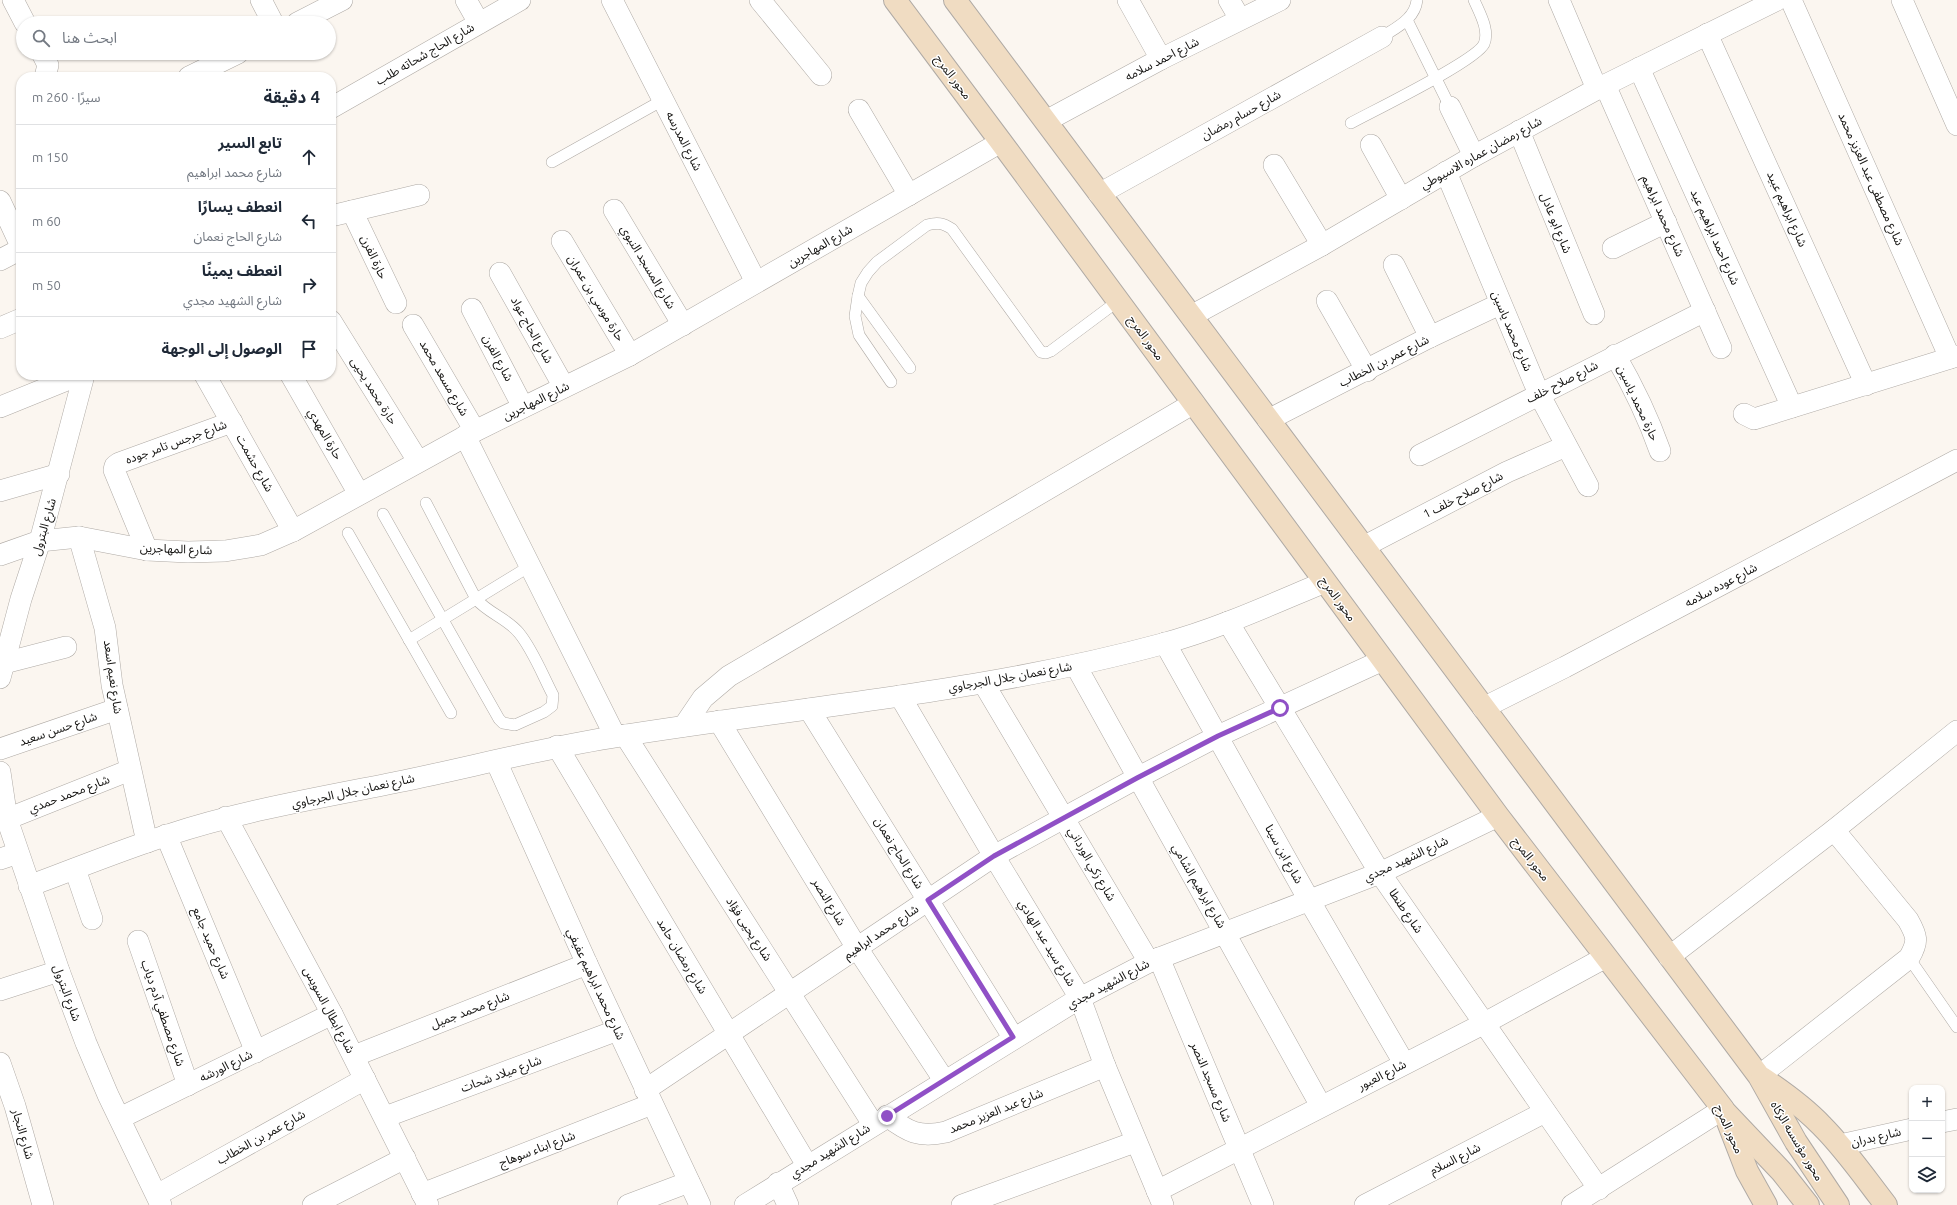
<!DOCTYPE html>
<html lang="ar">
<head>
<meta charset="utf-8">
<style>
	body { margin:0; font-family:Ubuntu,"Noto Sans Arabic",sans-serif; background:#f6f6f7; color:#1f2937; direction:rtl }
	.controls { position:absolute; right:12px; bottom:12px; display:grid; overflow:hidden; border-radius:8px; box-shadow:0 1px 3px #0004 }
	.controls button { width:36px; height:36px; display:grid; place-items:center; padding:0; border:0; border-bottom:1px solid #e0e1e3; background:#fff; color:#1f2937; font:20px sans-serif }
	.stop { position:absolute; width:12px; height:12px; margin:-9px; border:3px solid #9050c6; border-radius:50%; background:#fff }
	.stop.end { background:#9050c6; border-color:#fff; box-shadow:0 1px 4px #0008 }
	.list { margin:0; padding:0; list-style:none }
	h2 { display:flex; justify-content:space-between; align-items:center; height:52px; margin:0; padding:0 16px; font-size:17px }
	h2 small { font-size:13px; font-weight:400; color:#747a83 }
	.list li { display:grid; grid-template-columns:26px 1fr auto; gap:12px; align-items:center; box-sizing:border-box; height:64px; padding:0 16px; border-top:1px solid #e0e1e3 }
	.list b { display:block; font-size:15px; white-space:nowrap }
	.list p { margin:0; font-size:13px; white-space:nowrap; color:#747a83 }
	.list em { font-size:13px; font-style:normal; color:#747a83 }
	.icon { flex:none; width:22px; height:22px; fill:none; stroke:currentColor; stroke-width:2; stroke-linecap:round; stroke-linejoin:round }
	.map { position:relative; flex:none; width:1957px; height:1205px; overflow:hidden; direction:ltr }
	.search { position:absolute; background:#fff; box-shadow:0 1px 3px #0004; left:16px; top:16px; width:320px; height:44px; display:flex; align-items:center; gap:10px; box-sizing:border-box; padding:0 14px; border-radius:22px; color:#747a83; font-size:15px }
	.panel { position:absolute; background:#fff; box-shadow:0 1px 3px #0004; left:16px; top:72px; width:320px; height:308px; border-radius:16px; direction:rtl }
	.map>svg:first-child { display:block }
</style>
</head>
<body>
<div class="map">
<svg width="1957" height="1205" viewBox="0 0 1957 1205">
	<rect width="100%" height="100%" fill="#fbf6f0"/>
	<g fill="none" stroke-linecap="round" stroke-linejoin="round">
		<defs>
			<g id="service">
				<path d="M1407,20l43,87"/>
				<path d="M1382,37c15,-10 33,-18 35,-37"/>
				<path d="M1351,123c22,-12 125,-62 133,-79 6,-14 -5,-32 -10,-44"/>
				<path d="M552,162l111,-62"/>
				<path d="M858,296l52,72"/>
				<path d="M891,382l-32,-47 -4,-19 3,-20 3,-13 7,-11 9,-10 50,-37c10,-3 16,-2 25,4l89,123 5,1 5,-2 67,-50"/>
				<path d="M383,514l116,205 4,4 12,2 29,-13 8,-6 1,-11c-10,-19 -20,-45 -34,-62 -11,-14 -31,-20 -43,-34l-50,-96"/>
				<path d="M348,533l103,180"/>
				<path d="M409,640l121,-74"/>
				<path d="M1909,958l48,69"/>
			</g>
			<g id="minor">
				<path d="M13,0l12,23"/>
				<path d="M261,0l12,23"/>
				<path d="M466,0l13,23"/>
				<path d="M612,0l144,282"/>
				<path d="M760,0l61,75"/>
				<path d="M1128,0l33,59"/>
				<path d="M1229,0l11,19"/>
				<path d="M1559,0l38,89"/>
				<path d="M1791,0l159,358"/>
				<path d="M1902,0l55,125"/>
				<path d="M297,23l45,-23"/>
				<path d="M1707,34l159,351"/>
				<path d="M42,53l6,12 -3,12"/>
				<path d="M1639,68l153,339"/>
				<path d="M189,77l49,-24"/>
				<path d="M1605,85l116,263"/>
				<path d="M1450,107l24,49"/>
				<path d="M331,108l189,-108"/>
				<path d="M859,110l50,85"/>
				<path d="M1046,121l115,-62 119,-59"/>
				<path d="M1519,131l75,183"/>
				<path d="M1371,145l30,54"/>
				<path d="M1274,165l48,80"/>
				<path d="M1446,172l93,222 49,92"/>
				<path d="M1099,194l283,-157"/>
				<path d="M0,201l21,45"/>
				<path d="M614,210l69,115"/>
				<path d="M352,211l44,92"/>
				<path d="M331,216l88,-21"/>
				<path d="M562,241l68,114"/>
				<path d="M1613,248l53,-26"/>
				<path d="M0,260l21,-11"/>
				<path d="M1394,265l36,72"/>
				<path d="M500,273l64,114"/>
				<path d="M1327,301l40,70"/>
				<path d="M472,309l51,98"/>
				<path d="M1191,316l131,-71 152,-89 123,-67 180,-89"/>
				<path d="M331,321l87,140"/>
				<path d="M413,325l62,106"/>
				<path d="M0,328l21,-9"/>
				<path d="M1615,355c18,31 33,62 45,96"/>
				<path d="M205,375l88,156"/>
				<path d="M291,375l68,119"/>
				<path d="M0,407l79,-32"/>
				<path d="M1744,414l10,5 203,-63"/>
				<path d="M1268,420l162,-83 70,-33"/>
				<path d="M465,436l150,300"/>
				<path d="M1420,455l285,-144"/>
				<path d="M0,491l59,-17"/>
				<path d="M79,537l26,91 7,57 35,157"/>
				<path d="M1363,547l144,-75 59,-26"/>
				<path d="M147,550l-33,-80 1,-4 4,-3 113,-41"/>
				<path d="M0,555l40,-14 39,-4 68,13 41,2 37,-1 36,-6 32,-14 182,-100 155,-76 371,-213"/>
				<path d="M1228,622l152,251 219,316"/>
				<path d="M1165,643l144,257 95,163"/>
				<path d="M0,664l66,-17"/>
				<path d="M1076,666l245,440"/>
				<path d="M0,678l21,-79 19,-58 44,-166"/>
				<path d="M984,684l165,278"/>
				<path d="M900,696l94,160 86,142 25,68 58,139"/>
				<path d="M1483,708l82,-41 392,-207"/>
				<path d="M809,709l204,328"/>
				<path d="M719,721l138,227 87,132"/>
				<path d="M684,726l19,-28 26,-22 465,-273"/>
				<path d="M625,735l248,389"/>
				<path d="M557,746l250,419"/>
				<path d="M0,749l117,-40"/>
				<path d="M496,761l91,203 113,241"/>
				<path d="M0,772l7,47 52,152 27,72 22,52 53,110"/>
				<path d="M226,817l106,197 96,191"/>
				<path d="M7,819l123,-49"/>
				<path d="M166,835l90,217"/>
				<path d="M0,859l18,-6"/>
				<path d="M75,869l17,50"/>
				<path d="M29,886c46,-17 92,-36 139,-51 76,-25 156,-38 235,-54 72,-15 144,-34 217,-45 181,-29 365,-44 542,-92 56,-15 110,-40 163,-62"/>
				<path d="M138,941l50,144"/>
				<path d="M1669,957l165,-127 123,-99"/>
				<path d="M1159,958l104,247"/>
				<path d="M0,990l59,-19"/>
				<path d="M354,1056l233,-92"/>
				<path d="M0,1063l15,43 28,99"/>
				<path d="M1759,1076l150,-118c10,-17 8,-22 -1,-38l-74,-90"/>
				<path d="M645,1090l349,-234 143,-78 81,-42 165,-76"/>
				<path d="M887,1116c21,16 32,22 59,16l159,-66"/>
				<path d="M385,1117l233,-87"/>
				<path d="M120,1118l212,-104"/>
				<path d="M1942,1122l15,-3"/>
				<path d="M1840,1145l72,-16"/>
				<path d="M778,1183l10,22"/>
				<path d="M1157,1191l326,-167 123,-67"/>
				<path d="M422,1194l230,-90"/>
				<path d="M157,1195l208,-116"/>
				<path d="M313,1205l92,-47"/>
				<path d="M628,1205l61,-23"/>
				<path d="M745,1205l335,-207 69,-36 231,-89 118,-57"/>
				<path d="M962,1205l173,-63"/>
				<path d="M1365,1205l180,-93"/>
				<path d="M1572,1205l151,-96"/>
			</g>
			<g id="secondary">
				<path d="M895,0l106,142 497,674 225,293 24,62 19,34"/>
				<path d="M955,0l804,1076 37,66 42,63"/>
				<path d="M1762,1078c21,14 42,29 60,48 24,24 43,52 64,79"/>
				<path d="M1726,1113l56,59 26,33"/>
			</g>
		</defs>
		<use href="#service" stroke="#afaaa5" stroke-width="12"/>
		<use href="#minor" stroke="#afaaa5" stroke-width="22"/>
		<use href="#secondary" stroke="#afaaa5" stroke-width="24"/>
		<use href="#service" stroke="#fff" stroke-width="11"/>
		<use href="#minor" stroke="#fff" stroke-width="21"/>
		<use href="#secondary" stroke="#f0dcc2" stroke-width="22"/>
	</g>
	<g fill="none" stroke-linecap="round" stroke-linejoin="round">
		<path stroke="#9050c6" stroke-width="5" d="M887,1116l126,-79 -85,-137 66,-44 143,-78 81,-42 62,-28"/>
	</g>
	<g text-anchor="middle" stroke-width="3" stroke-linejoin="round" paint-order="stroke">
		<g font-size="12" fill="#131210" stroke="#fff">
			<text transform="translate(425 54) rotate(-30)" y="4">شارع الحاج شحاته طلب</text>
			<text transform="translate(1162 59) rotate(-27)" y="4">شارع احمد سلامه</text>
			<text transform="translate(953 77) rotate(53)" y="4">محور المرج</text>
			<text transform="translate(1241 115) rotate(-29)" y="4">شارع حسام رمضان</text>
			<text transform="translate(684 141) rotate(63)" y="4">شارع المدرسه</text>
			<text transform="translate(1481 153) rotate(-29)" y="4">شارع رمضان عماره الاسيوطي</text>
			<text transform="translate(1871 179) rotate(66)" y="4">شارع مصطفى عبد العزيز محمد</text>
			<text transform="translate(1787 209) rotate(66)" y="4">شارع ابراهيم عبيد</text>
			<text transform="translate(1663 216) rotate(66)" y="4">شارع محمد ابراهيم</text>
			<text transform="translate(1556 223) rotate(68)" y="4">شارع ابو عادل</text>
			<text transform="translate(1715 237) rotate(66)" y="4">شارع احمد ابراهيم عيد</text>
			<text transform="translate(820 246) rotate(-30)" y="4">شارع المهاجرين</text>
			<text transform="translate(374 257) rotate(65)" y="4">حارة الفرن</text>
			<text transform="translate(648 267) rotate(59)" y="4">شارع المسجد النبوي</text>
			<text transform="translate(596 298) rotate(59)" y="4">حارة موسي بن عمران</text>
			<text transform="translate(532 330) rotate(61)" y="4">شارع الحاج عواد</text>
			<text transform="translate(1512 331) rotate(67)" y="4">شارع محمد ياسين</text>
			<text transform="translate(1146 338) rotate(54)" y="4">محور المرج</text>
			<text transform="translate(498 358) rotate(62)" y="4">شارع الفرن</text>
			<text transform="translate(1384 361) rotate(-27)" y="4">شارع عمر بن الخطاب</text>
			<text transform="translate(444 378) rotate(60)" y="4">شارع مسعد محمد</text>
			<text transform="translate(1562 382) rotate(-27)" y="4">شارع صلاح خلف</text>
			<text transform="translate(374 391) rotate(58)" y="4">حارة محمد يحيى</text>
			<text transform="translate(536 401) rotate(-26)" y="4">شارع المهاجرين</text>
			<text transform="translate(1638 403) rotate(65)" y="4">حارة محمد ياسين</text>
			<text transform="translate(325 434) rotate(60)" y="4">حارة المهدي</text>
			<text transform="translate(176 442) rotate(-20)" y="4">شارع جرجس تامر جوده</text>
			<text transform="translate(255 463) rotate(61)" y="4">شارع حشمت</text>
			<text transform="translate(1463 495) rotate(-27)" y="4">شارع صلاح خلف 1</text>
			<text transform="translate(44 527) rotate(-74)" y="4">شارع البترول</text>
			<text transform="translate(176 549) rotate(2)" y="4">شارع المهاجرين</text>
			<text transform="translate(1721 585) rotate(-28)" y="4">شارع عوده سلامه</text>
			<text transform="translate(1338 599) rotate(54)" y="4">محور المرج</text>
			<text transform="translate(113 677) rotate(82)" y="4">شارع نعيم اسعد</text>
			<text transform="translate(1010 677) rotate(-10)" y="4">شارع نعمان جلال الجرجاوي</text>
			<text transform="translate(58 729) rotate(-19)" y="4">شارع حسن سعيد</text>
			<text transform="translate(353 791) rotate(-12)" y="4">شارع نعمان جلال الجرجاوي</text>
			<text transform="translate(69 794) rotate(-21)" y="4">شارع محمد حمدي</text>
			<text transform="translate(899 853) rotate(58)" y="4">شارع الحاج نعمان</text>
			<text transform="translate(1284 854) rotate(61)" y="4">شارع ابن سينا</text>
			<text transform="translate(1406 859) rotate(-25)" y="4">شارع الشهيد مجدي</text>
			<text transform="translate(1531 859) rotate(52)" y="4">محور المرج</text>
			<text transform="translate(1092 864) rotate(60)" y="4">شارع زكي الورداني</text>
			<text transform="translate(1199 886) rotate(60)" y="4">شارع ابراهيم الشامي</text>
			<text transform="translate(829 902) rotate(59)" y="4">شارع النصر</text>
			<text transform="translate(1406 911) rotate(56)" y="4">شارع طنطا</text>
			<text transform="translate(749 929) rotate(57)" y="4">شارع يحيى فؤاد</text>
			<text transform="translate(881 932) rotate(-34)" y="4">شارع محمد ابراهيم</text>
			<text transform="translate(211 943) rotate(67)" y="4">شارع حميد جامع</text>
			<text transform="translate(1047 943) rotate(59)" y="4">شارع سيد عبد الهادي</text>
			<text transform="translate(682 956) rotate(59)" y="4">شارع رمضان حامد</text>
			<text transform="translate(596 984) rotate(65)" y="4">شارع محمد ابراهيم عفيفي</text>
			<text transform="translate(1108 984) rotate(-28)" y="4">شارع الشهيد مجدي</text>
			<text transform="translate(67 993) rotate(70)" y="4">شارع البترول</text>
			<text transform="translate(329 1010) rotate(62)" y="4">شارع ابطال السويس</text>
			<text transform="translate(470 1010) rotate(-21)" y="4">شارع محمد جميل</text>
			<text transform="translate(163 1013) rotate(71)" y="4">شارع مصطفي آدم دياب</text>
			<text transform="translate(226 1066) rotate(-26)" y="4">شارع الورشه</text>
			<text transform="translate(501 1074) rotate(-20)" y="4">شارع ميلاد شحات</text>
			<text transform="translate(1382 1075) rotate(-27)" y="4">شارع العبور</text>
			<text transform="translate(1211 1082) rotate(67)" y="4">شارع مسجد النصر</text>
			<text transform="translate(996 1111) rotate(-22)" y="4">شارع عبد العزيز محمد</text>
			<text transform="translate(1729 1129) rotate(66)" y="4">محور المرج</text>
			<text transform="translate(23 1134) rotate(74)" y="4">شارع النجار</text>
			<text transform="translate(261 1137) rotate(-29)" y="4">شارع عمر بن الخطاب</text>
			<text transform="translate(1876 1137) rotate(-13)" y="4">شارع بدران</text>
			<text transform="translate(1797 1141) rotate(59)" y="4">محور مؤسسه الزكاه</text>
			<text transform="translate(537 1149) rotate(-21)" y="4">شارع ابناء سوهاج</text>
			<text transform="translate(830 1151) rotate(-32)" y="4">شارع الشهيد مجدي</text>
			<text transform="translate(1455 1159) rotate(-27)" y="4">شارع السلام</text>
		</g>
	</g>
</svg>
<div class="controls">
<button>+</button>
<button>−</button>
<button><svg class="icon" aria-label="layers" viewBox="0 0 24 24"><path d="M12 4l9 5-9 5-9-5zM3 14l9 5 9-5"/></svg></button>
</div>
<div class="stop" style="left:1280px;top:708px"></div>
<div class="stop end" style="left:887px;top:1116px"></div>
<div class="search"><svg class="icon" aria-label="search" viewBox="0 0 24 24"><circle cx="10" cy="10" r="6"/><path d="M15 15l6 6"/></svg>ابحث هنا</div>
<section class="panel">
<h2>4 دقيقة<small>سيرًا · 260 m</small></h2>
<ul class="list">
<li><svg class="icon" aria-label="ahead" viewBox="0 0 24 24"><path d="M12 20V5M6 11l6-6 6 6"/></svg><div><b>تابع السير</b><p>شارع محمد ابراهيم</p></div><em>150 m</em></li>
<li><svg class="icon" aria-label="left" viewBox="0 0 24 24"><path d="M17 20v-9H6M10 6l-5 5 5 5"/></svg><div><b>انعطف يسارًا</b><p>شارع الحاج نعمان</p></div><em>60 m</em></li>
<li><svg class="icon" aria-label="right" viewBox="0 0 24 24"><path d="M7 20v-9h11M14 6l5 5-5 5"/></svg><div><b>انعطف يمينًا</b><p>شارع الشهيد مجدي</p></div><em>50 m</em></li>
<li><svg class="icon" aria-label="arrive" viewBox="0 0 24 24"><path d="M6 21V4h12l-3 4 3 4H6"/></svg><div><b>الوصول إلى الوجهة</b></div></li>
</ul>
</section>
</div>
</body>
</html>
